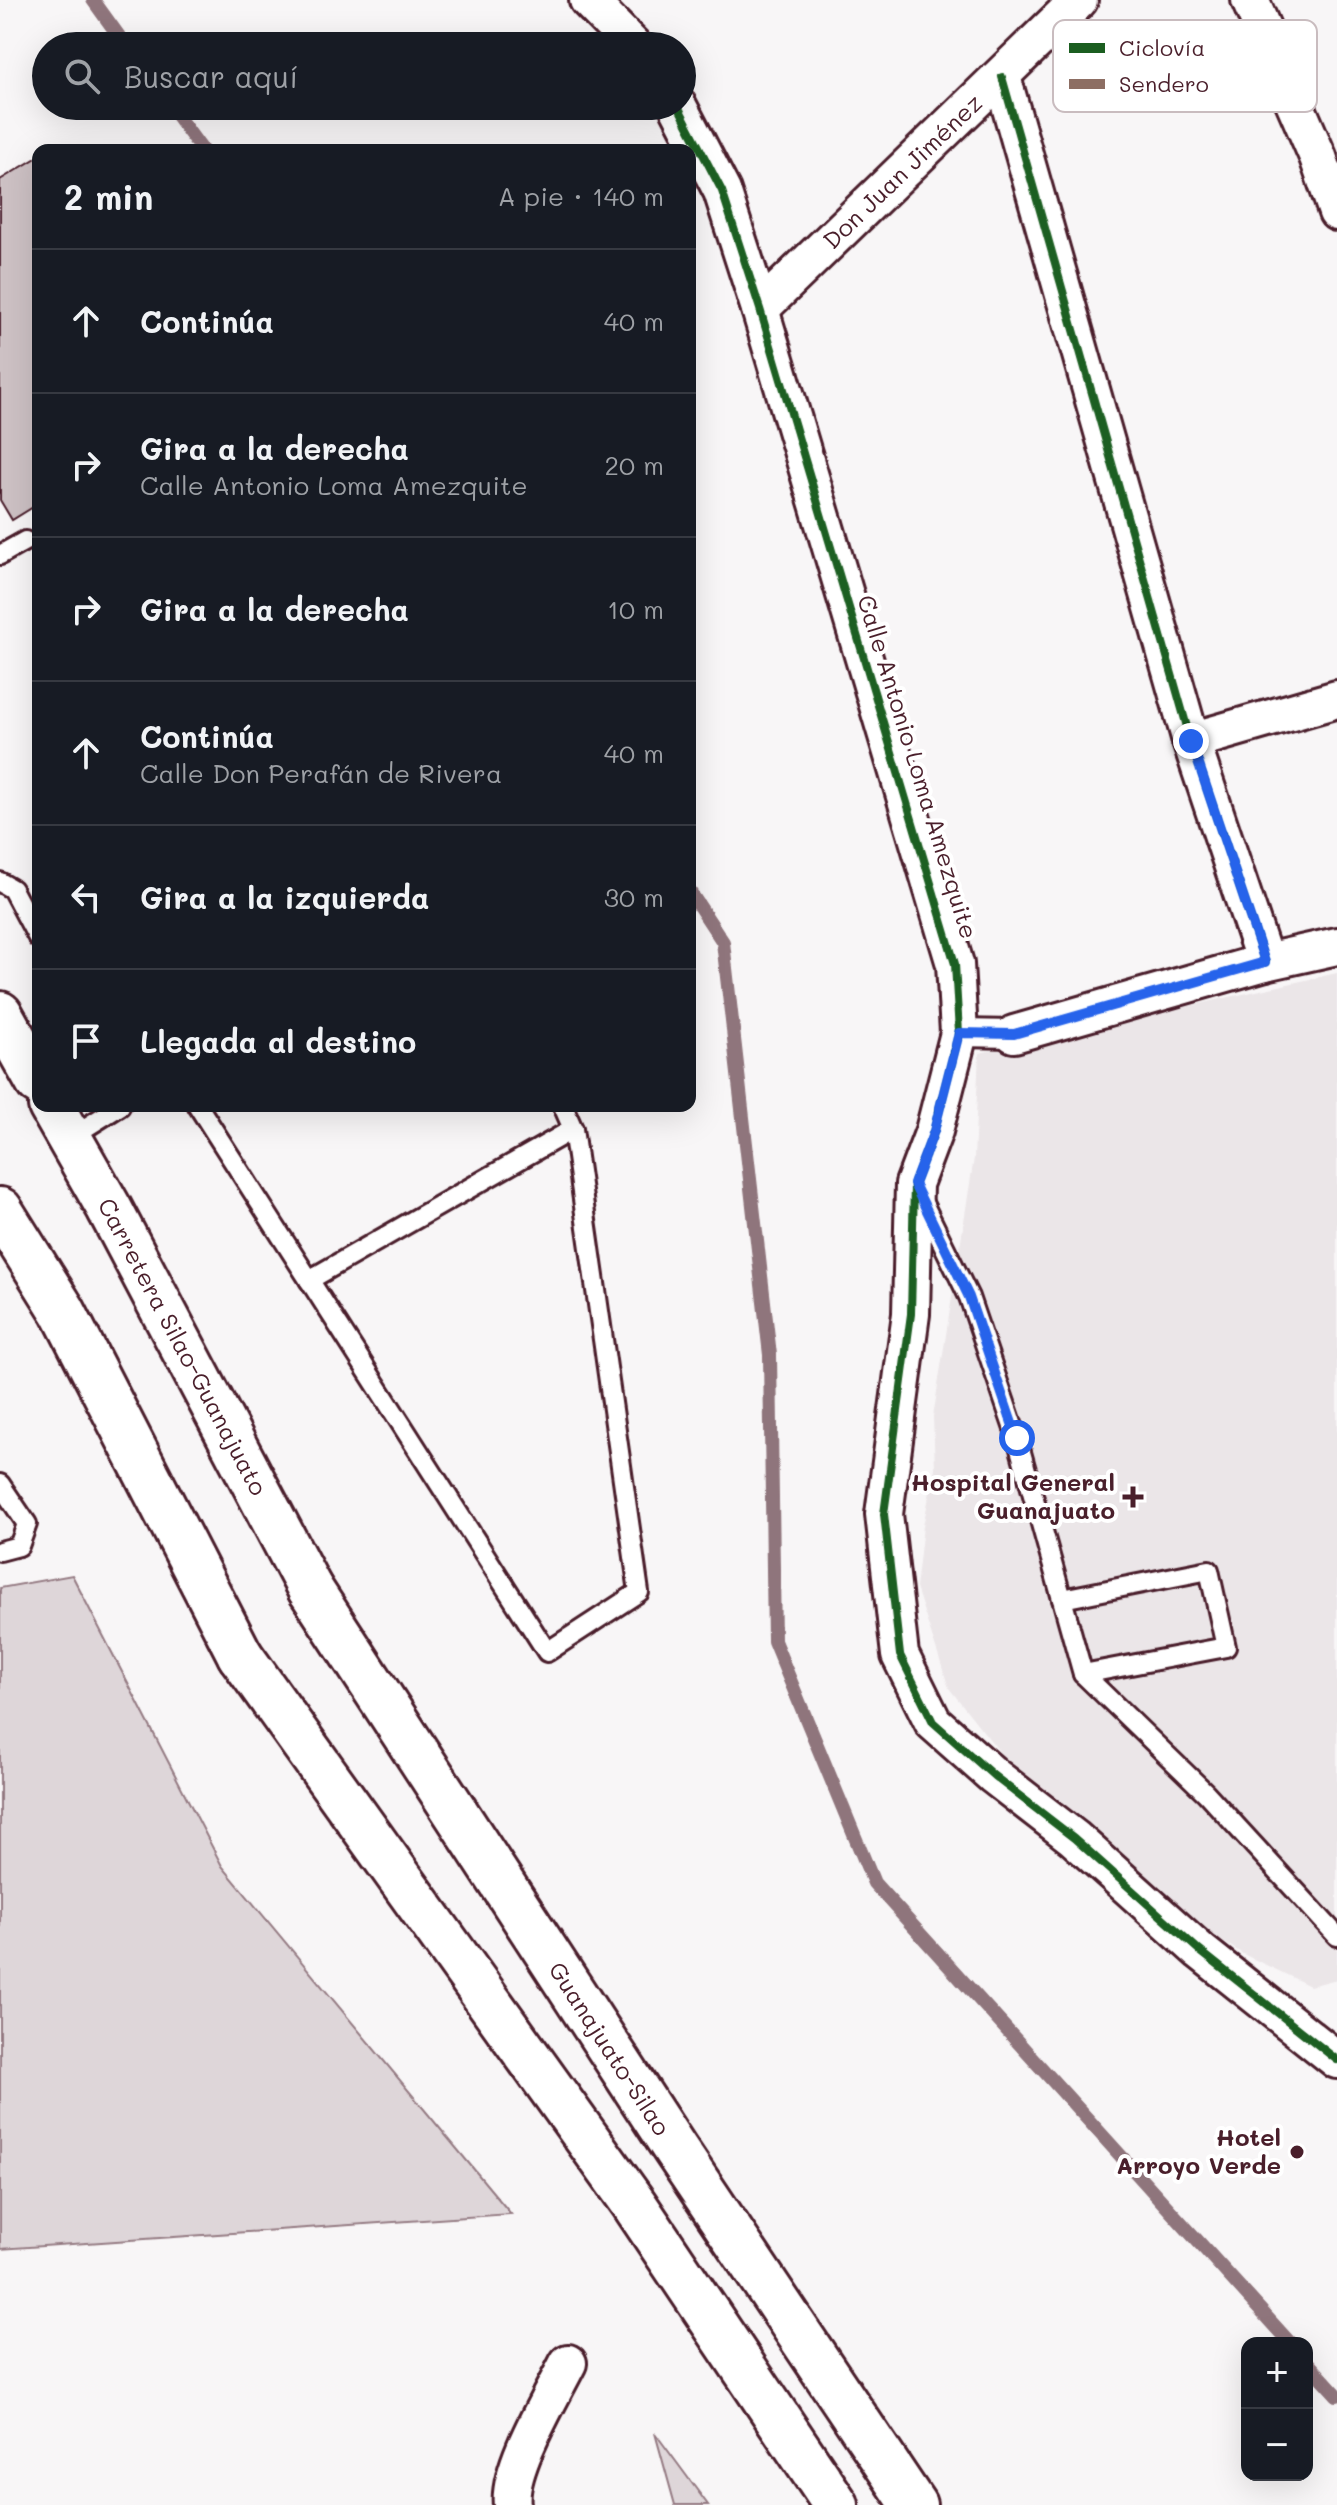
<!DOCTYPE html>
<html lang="es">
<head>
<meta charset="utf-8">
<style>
	body { margin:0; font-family:Mali,sans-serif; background:#20242c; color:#f1f3f6 }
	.controls { position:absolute; right:24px; bottom:24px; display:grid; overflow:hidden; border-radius:16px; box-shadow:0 8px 32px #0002 }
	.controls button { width:72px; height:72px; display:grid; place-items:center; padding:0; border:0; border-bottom:2px solid #363941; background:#171b24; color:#f1f3f6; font:40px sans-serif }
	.stop { position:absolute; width:24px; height:24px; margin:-18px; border:6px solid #2563eb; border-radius:50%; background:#fff }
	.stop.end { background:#2563eb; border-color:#fff; box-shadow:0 2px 8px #0008 }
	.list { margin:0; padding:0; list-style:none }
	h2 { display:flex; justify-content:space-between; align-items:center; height:104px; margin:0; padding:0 32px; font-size:34px }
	h2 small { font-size:26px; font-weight:400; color:#9ea1a6 }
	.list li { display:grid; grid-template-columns:52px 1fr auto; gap:24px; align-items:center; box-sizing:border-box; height:144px; padding:0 32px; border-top:2px solid #363941 }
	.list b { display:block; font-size:30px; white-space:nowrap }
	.list p { margin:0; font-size:26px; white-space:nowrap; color:#9ea1a6 }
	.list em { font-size:26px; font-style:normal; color:#9ea1a6 }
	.icon { flex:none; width:44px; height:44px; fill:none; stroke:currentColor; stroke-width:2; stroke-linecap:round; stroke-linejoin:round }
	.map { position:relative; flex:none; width:1337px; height:2505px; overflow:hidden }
	.search { position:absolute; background:#171b24; box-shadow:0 8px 32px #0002; left:32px; top:32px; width:664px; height:88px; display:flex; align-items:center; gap:20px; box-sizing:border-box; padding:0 28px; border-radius:44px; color:#9ea1a6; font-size:30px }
	.panel { position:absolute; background:#171b24; box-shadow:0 8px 32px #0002; left:32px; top:144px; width:664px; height:968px; border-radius:16px }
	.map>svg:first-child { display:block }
</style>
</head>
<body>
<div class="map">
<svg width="1337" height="2505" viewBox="0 0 1337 2505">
	<rect width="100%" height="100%" fill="#f8f6f7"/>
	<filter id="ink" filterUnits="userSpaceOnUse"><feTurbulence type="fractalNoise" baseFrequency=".0125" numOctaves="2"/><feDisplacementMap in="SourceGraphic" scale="16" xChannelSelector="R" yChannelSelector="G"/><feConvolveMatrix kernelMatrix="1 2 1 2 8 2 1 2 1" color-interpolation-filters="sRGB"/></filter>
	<g filter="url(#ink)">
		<path fill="#ebe6e8" d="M1337,973v1006l-27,7 -67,-32 -88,-54 -153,-145 -53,-67 -33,-100 7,-62 12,-58 -2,-51 41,-259 5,-105z"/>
		<g fill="#ded6d9" stroke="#947a82" stroke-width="2">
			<path d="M72,1575l150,291 289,348 -511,35v-661z"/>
			<path d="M655,2433l53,72h-33z"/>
		</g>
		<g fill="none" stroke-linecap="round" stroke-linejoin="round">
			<g stroke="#8f747b" stroke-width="14">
				<path d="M93,0l33,46"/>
				<path d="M170,106l32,44"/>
				<path d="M690,892l33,50 47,413 4,286 100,242 416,460"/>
				<path d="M1307,2362l30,33"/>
			</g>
		</g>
		<path fill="#cdc1c4" stroke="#4a1f2b" stroke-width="2" d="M38,157v347l-26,16 -12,-20v-320z"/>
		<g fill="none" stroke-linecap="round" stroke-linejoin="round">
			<defs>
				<g id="service">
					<path d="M0,555l25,-14"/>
					<path d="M0,882l12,7 26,49"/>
					<path d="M198,1106l349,546 92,-60 -66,-463 -10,-23"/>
					<path d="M69,1138l51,-32"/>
					<path d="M920,1197l49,100 48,141 66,236 123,119 131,143"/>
					<path d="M309,1280l264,-151"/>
					<path d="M0,1484l27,40 -8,22 -19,5"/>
					<path d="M1062,1599l147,-29 17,77 -143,27"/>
				</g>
				<path id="pedestrian" d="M959,1033l55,1"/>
				<g id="minor">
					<path d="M588,0l45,46"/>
					<path d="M1250,0l68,157 19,55"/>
					<path d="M1002,77l189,664 74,221"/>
					<path d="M678,106l44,85 38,118 195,655 4,69 -25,98 -20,53 -3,130 -27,200 16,141 33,67 61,54 80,62 126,113 137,109"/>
					<path d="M760,309l319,-309"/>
					<path d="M1191,741l146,-42"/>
					<path d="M1014,1034l251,-72 72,-16"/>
					<path d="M512,2505c-5,-36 39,-108 56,-142"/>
				</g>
				<g id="primary">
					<path d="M0,1014l38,68"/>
					<path d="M51,1106l58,102 201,381"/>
					<path d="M0,1210l63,101 177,344"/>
				</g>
				<g id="motorway">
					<path d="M310,1589l365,560 239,356"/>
					<path d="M240,1655l394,549 202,301"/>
				</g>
			</defs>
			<use href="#service" stroke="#4a1f2b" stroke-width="24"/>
			<use href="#pedestrian" stroke="#4a1f2b" stroke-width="32"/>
			<use href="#minor" stroke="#4a1f2b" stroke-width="42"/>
			<use href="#primary" stroke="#4a1f2b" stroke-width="50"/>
			<use href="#motorway" stroke="#4a1f2b" stroke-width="50"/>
			<use href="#service" stroke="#fff" stroke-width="18"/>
			<use href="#pedestrian" stroke="#fff" stroke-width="26"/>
			<use href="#minor" stroke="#fff" stroke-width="36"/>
			<use href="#primary" stroke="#fff" stroke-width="44"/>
			<use href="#motorway" stroke="#fff" stroke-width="44"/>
			<path stroke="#8d6e63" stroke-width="6" stroke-dasharray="12 6" stroke-linecap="butt" d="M959,1033l55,1"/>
			<defs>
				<g id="cycleway">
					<path d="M1002,77l189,664 74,221"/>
					<path d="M678,106l44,85 38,118 195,655 4,69 -25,98 -20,53 -3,130 -27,200 16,141 33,67 61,54 80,62 126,113 137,109"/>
				</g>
			</defs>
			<use href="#cycleway" stroke="#fff" stroke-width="13"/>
			<use href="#cycleway" stroke="#1b5e20" stroke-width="8"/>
		</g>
	</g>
	<g fill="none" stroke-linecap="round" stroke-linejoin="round" filter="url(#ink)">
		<path stroke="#2563eb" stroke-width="10" d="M1017,1438l-48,-141 -55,-113 20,-53 25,-98 55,1 251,-72 -74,-221"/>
	</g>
	<g fill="#4a1f2b" stroke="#fff" stroke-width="3">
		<path d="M1129 1485h8v8h8v8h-8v8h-8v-8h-8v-8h8z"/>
		<circle cx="1297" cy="2152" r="8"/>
	</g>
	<g text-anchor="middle" stroke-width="8" stroke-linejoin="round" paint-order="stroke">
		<g font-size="24" fill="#4a1f2b" stroke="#fff">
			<text transform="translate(903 172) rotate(-44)" y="8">Don Juan Jiménez</text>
			<text transform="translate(917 767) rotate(73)" y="8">Calle Antonio Loma Amezquite</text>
			<text transform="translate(182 1347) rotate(62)" y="8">Carretera Silao-Guanajuato</text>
			<text transform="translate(609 2049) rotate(57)" y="8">Guanajuato-Silao</text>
		</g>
		<g font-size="24" font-weight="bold" fill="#4a1f2b" stroke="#fff" text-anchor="end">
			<text x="1115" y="1491">Hospital General<tspan x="1115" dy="28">Guanajuato</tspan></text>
			<text x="1281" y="2146">Hotel<tspan x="1281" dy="28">Arroyo Verde</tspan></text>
		</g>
	</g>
	<rect x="1053" y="20" width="264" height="92" rx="12" fill="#fff" stroke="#c9bcbf" stroke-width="2"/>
	<rect x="1069" y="43" width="36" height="10" fill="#1b5e20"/>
	<rect x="1069" y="79" width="36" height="10" fill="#8d6e63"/>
	<g font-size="22" fill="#4a1f2b">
		<text x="1119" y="56">Ciclovía</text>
		<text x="1119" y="92">Sendero</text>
	</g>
</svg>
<div class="controls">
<button>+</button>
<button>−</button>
</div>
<div class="stop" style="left:1017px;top:1438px"></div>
<div class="stop end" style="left:1191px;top:741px"></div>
<div class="search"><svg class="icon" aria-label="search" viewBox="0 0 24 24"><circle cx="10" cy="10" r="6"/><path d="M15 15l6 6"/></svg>Buscar aquí</div>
<section class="panel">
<h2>2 min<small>A pie · 140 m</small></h2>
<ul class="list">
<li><svg class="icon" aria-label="ahead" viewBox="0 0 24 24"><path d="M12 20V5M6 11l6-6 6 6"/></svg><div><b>Continúa</b></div><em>40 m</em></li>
<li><svg class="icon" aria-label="right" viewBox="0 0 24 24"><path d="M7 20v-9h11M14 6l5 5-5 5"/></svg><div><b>Gira a la derecha</b><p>Calle Antonio Loma Amezquite</p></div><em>20 m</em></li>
<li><svg class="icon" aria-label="right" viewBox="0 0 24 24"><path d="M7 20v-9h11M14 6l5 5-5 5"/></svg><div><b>Gira a la derecha</b></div><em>10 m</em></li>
<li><svg class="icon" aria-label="ahead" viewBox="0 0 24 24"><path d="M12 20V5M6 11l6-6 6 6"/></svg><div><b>Continúa</b><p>Calle Don Perafán de Rivera</p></div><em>40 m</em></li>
<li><svg class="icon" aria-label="left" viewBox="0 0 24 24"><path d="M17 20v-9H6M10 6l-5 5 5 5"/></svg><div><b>Gira a la izquierda</b></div><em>30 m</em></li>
<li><svg class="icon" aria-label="arrive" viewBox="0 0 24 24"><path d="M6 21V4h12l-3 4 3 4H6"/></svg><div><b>Llegada al destino</b></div></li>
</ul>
</section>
</div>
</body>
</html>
